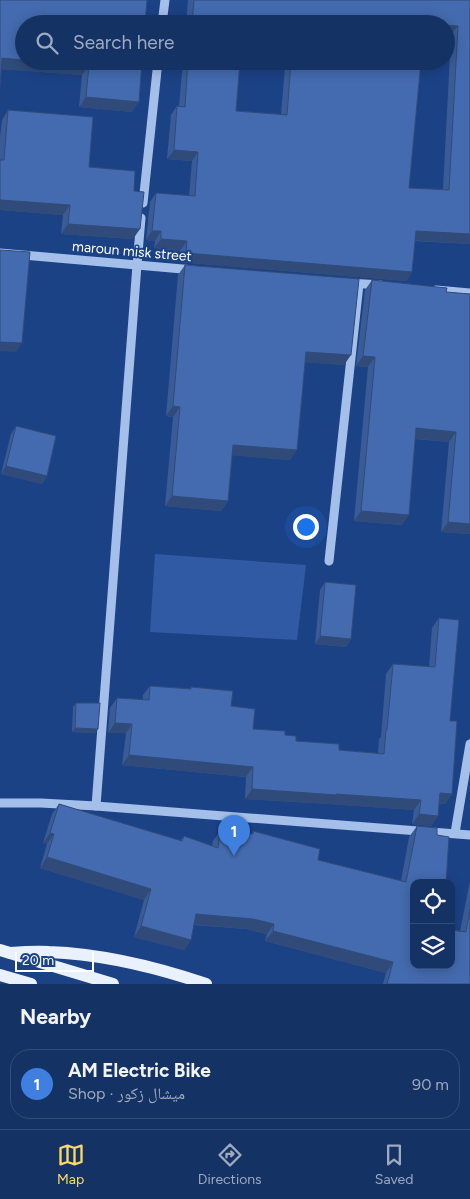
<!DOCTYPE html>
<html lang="en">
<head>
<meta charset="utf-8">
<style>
	body { margin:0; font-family:Figtree,"Noto Naskh Arabic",sans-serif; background:#1e3a6a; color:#f1f3f6 }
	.controls { position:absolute; right:15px; bottom:15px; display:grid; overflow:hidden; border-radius:10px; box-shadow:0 2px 12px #0003 }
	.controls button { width:45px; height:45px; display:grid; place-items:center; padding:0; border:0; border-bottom:1px solid #344d78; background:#153264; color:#f1f3f6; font:25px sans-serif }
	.scale { position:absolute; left:15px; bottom:12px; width:79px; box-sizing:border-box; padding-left:5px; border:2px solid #fff; border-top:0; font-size:14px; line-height:18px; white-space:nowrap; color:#fff; -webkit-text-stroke:4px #1c4286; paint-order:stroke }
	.you { position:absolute; left:305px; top:526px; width:18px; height:18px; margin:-12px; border:4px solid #fff; border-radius:50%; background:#1a73e8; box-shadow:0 0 0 8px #1a73e833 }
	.badge { display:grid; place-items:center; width:32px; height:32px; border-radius:50%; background:#fbdc62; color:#fff; font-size:16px; font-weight:700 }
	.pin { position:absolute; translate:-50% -41px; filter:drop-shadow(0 1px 2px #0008) }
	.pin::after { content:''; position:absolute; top:26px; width:18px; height:15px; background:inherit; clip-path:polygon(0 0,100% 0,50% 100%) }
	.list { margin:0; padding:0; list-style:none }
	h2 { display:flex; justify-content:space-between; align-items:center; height:65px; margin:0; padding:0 20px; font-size:21px }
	h2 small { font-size:16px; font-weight:400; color:#9daabf }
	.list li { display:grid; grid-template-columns:32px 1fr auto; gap:15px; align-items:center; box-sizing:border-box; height:70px; margin:0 10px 10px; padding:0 10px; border:1px solid #344d78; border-radius:20px }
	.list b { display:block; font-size:19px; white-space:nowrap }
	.list p { margin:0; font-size:16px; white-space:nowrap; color:#9daabf }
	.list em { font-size:16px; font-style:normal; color:#9daabf }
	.icon { flex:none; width:28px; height:28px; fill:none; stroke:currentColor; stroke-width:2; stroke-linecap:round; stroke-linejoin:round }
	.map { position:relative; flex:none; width:470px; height:984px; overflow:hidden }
	.search { position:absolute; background:#153264; box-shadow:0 2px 12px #0003; left:15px; right:15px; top:15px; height:55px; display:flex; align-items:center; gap:12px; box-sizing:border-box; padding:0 18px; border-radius:28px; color:#9daabf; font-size:19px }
	.sheet { height:145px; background:#153264 }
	nav { display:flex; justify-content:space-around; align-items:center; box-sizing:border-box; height:70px; border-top:1px solid #344d78; background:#153264; font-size:14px; color:#9daabf }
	nav a { display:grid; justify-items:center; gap:2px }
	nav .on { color:#fbdc62 }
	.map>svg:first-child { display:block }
</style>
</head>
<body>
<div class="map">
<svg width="470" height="984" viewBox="0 0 470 984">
	<rect width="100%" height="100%" fill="#1c4286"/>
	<path fill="#305aa4" d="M155,554l151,11 -9,75 -147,-8z"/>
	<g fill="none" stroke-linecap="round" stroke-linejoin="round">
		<g stroke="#a5bfeb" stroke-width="9">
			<path d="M162,24l3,-24"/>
			<path d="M143,203l15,-142"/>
			<path d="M0,253l194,17"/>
			<path d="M349,283l32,2"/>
			<path d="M436,290l34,3"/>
			<path d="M329,561l30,-277"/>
			<path d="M0,803h41l55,3 374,29"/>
			<path d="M96,806l41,-541 4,-47"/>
			<path d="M455,833l15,-89"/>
		</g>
		<g stroke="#e9f0fe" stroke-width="12">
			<path d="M0,950l113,34"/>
			<path d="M10,953c13,-1 26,-2 39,-1 53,2 107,15 157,32"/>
			<path d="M0,975l31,9"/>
		</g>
	</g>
	<g fill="#3a5c96" fill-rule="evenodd">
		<path d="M0,0l142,61 -10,51 -53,-5 3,-32 -81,-6z"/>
		<path d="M188,0h282v244l-55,-3 -3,31 -6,9 -227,-19 1,-11 -26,-3 1,-7 -9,-1 4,-38 6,-9 33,3 3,-35 -25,-2 4,-44 6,-9h2l4,-45h238l-12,127 34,1 8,-154 -5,-11h-260zM240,64l45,3 -4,47 -45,-3z"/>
		<path d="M8,110l81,57 45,24 -1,48 -72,-5 2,-19 -63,-5v-73l2,-17z"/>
		<path d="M185,265l159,100 -39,-3 -15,98 -58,-5 -4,46 -7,10 -56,-5 8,-89 -7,-1 12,-141z"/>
		<path d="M372,280l74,12 24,2v240l-29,-2 8,-90 -34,-3 -13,86 -48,-4 14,-154 -12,-1 9,-76z"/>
		<path d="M16,426l31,50 -5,8 -41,-10 10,-40z"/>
		<path d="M325,582l26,57 -5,8 -31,-3 5,-54z"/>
		<path d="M439,618l11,103 2,73 -7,10h-6l-1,12 -7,10 -19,-2 2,-14 -85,-6 -84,-5 1,-22 -124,-12 4,-32h-18l2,-25 7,-10 26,2v-5l7,-9 40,3 1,-2 40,19 22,23 32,6 11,6 43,9 39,3 1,-14 2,-2 5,-63 7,-10 36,3 3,-39z"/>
		<path d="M76,703l22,26 -3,4 -23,-1 1,-25z"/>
		<path d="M59,804l121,37 4,-5 28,10 1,-5 7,-10 32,3 1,-3 65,29 83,21 8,-44 8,-11 -3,139 46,-34 10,-50v103h-87l3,-11 -121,-32 2,-7 -21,-5 -52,-4 -3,15 -7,10 -50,-13 10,-37 -104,-32 7,-24 -4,-1 9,-29z"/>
	</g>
	<g fill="#304b7a">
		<path d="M446,25l12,1 -7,9h-5z"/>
		<path d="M2,58l22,2v1h15l50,4 -7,10 -82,-6z"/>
		<path d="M236,61h53l-4,6 -51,-3z"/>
		<path d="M86,97l53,5 -7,10 -53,-5z"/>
		<path d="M174,150l24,2 -6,9 -25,-2z"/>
		<path d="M0,200l70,5 -7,10 -63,-5z"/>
		<path d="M68,224l72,5 -7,10 -72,-5z"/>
		<path d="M152,231h9l-6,10 -9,-1z"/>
		<path d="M416,231l54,3v10l-61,-4z"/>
		<path d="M161,239l26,2 -7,10 -26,-3z"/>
		<path d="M186,253l226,19 -6,9 -227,-19z"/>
		<path d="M0,342l22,1 -6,9 -16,-1z"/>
		<path d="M306,352l45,3 -7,10 -45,-3z"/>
		<path d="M363,356l12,1 -7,10 -12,-1z"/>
		<path d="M173,406l7,1 -7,10 -7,-1z"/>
		<path d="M416,428l40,4 -7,10 -40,-4z"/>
		<path d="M233,445l64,5 -7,10 -64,-5z"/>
		<path d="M6,466l41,10 -5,8 -41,-10z"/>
		<path d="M172,496l56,5 -7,10 -56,-5z"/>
		<path d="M361,511l48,4 -7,10 -48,-4z"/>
		<path d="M448,522l22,2v10l-29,-2z"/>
		<path d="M320,636l31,3 -5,8 -31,-3z"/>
		<path d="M115,723l17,1 -6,9h-18z"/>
		<path d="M75,728l23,1 -3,4 -23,-1z"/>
		<path d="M129,755l124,12 -7,10 -124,-12z"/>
		<path d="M252,789l84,5 85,6 -7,10 -85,-6 -84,-5z"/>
		<path d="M440,793l12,1 -7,10 -12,-1z"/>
		<path d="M419,814l19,2 -7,10 -19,-2z"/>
		<path d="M50,833l4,1 -7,10 -4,-1z"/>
		<path d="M47,857l104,32 -7,11 -104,-32z"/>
		<path d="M196,914l57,5 21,5 -7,10 -21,-5 -57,-5z"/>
		<path d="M141,926l50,14 -7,10 -50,-13z"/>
		<path d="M273,931l120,31 -7,11 -121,-32z"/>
	</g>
	<g fill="#446baf" stroke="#304b7a">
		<path d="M0,0h147l-2,24h-121v36l-22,-2 -2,29z"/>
		<path d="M194,0h276v234l-54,-3 -4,41 -226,-19 1,-12 -26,-2v-8h-9l4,-38 39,3 3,-44 -24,-2 3,-44 8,1 3,-46h52l-4,50 51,4 4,-54h130l-12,127 40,2 9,-164 -12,-1v-1l-21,-1 -233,1z"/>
		<path d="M39,61h103l-3,41 -53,-5 3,-32z"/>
		<path d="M8,110l85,7 -4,50 46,4 -1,20 10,1 -4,37 -72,-5 2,-19 -70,-5v-40h4z"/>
		<path d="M0,250l30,2 -8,91 -22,-1z"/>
		<path d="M185,265l174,14 -8,76 -45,-3 -9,98 -64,-5 -5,56 -56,-5 8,-89 -7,-1z"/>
		<path d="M372,280l75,8 -1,4 24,2v230l-22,-2 8,-90 -40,-4 -7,87 -48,-4 14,-154 -12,-1z"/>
		<path d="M16,426l40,10 -9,40 -41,-10z"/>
		<path d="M325,582l31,3 -5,54 -31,-3z"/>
		<path d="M439,618l20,2 -9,101h7l-5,73 -12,-1 -2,23 -19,-2 2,-14 -85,-6v1l-84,-6 1,-22 -124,-12 3,-31 -17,-1 2,-25 32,2 1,-14 41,3v-2l42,4 -2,15 24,3 -2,20 32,2v4l11,1v5l43,3v6l45,4 2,-24h1l6,-66 42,3z"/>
		<path d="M76,703h24l-2,26 -23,-1z"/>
		<path d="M59,804l123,37 2,-5 34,12 2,-17 33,3v-3l67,18 -2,11 88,22 11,-56 20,2v7l12,2 -3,46h-32v82h37v-35l15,2 4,-23v75h-83l6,-22 -120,-31 1,-7 -21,-5 -57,-5 -5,26 -50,-14 10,-37 -104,-32 7,-23 -4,-1z"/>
	</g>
	<g text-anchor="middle" stroke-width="4" stroke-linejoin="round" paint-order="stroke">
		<g font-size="14" fill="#fff" stroke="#1c4286">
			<text transform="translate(132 251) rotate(5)" y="5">maroun misk street</text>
		</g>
	</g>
</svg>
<div class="controls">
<button><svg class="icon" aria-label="locate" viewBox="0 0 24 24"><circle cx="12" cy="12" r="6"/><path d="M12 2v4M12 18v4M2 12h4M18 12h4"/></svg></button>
<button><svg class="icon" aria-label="layers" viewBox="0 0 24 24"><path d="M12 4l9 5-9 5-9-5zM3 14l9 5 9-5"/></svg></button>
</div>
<div class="scale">20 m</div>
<div class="you"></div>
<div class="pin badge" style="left:234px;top:856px;background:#3f7fe0">1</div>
<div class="search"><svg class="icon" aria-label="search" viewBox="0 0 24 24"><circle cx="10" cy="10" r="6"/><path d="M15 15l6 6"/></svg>Search here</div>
</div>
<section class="sheet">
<h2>Nearby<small></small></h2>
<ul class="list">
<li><span class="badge" style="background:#3f7fe0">1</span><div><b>AM Electric Bike</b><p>Shop · ميشال زكور</p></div><em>90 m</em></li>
</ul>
</section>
<nav>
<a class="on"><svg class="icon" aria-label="map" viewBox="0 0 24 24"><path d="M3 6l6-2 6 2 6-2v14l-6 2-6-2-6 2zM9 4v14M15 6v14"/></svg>Map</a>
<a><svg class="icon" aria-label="directions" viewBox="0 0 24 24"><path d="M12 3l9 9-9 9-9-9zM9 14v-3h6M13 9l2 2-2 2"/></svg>Directions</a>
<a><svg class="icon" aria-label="saved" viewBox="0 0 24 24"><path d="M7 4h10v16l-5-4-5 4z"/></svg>Saved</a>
</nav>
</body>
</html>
